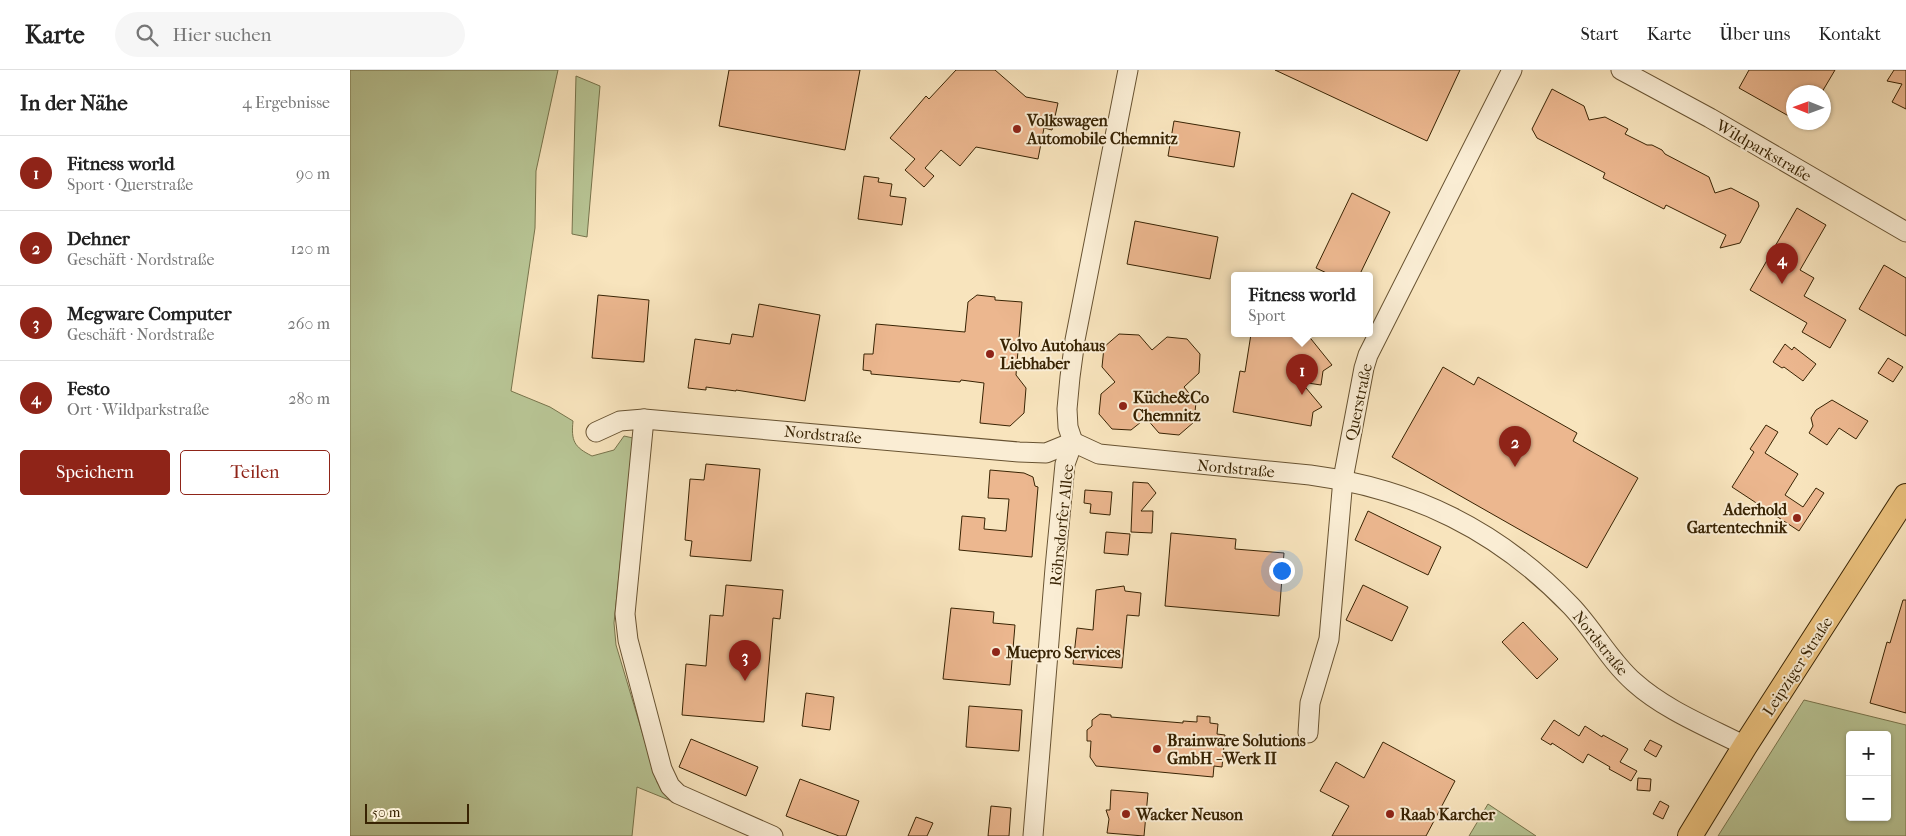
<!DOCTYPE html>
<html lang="de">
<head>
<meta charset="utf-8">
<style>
	body { margin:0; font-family:"IM FELL French Canon",serif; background:#f6f6f6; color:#222 }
	.controls { position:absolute; right:15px; bottom:15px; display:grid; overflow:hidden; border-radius:5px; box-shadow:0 1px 4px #0004 }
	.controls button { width:45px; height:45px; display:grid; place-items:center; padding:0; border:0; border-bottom:1px solid #e0e0e0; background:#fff; color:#222; font:25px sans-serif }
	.compass { position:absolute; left:1436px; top:15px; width:45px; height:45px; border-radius:50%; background:#fff; box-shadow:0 1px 4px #0004; rotate:271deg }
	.scale { position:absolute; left:15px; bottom:12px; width:104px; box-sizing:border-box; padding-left:5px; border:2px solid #382303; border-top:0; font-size:14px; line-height:18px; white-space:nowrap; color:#382303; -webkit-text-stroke:4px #faedd4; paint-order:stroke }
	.you { position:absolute; left:931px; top:500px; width:18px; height:18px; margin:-12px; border:4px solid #fff; border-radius:50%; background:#1a73e8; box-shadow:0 0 0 8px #1a73e833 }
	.badge { display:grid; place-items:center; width:32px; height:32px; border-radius:50%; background:#8f2418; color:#fff; font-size:16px; font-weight:700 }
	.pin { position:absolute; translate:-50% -41px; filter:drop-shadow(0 1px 2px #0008) }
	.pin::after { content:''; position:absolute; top:26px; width:18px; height:15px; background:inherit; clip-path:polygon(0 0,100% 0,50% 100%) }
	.popup { position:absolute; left:881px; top:202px; width:142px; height:65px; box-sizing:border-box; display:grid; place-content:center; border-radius:5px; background:#fff; filter:drop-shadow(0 1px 4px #0005); font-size:16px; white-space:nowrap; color:#767676 }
	.popup b { font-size:19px; color:#222 }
	.popup::after { content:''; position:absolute; left:50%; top:100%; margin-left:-10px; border:10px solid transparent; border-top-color:#fff }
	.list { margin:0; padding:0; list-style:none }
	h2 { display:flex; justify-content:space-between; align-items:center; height:65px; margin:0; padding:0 20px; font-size:21px }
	h2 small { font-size:16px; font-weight:400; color:#767676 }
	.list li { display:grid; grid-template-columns:32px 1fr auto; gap:15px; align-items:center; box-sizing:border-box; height:75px; padding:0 20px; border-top:1px solid #e0e0e0 }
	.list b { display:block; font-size:19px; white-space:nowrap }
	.list p { margin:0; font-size:16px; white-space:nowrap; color:#767676 }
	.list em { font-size:16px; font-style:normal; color:#767676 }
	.actions { display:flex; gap:10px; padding:15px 20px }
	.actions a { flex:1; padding:11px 0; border:1px solid #8f2418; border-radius:5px; text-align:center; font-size:18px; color:#8f2418 }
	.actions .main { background:#8f2418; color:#fff }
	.icon { flex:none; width:28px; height:28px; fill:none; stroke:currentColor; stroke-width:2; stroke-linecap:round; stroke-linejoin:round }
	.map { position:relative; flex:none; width:1556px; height:766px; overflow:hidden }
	header { display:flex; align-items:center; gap:30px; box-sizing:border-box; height:70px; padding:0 25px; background:#fff; border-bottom:1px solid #e0e0e0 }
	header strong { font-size:24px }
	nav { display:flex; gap:28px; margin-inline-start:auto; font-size:18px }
	.search { width:350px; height:45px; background:#f6f6f6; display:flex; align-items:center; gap:12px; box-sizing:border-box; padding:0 18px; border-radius:28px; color:#767676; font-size:19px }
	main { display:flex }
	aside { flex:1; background:#fff }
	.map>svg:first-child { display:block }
</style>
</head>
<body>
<header>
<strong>Karte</strong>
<div class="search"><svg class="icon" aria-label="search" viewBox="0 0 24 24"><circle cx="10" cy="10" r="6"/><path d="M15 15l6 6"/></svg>Hier suchen</div>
<nav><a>Start</a><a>Karte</a><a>Über uns</a><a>Kontakt</a></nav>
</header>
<main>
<aside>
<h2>In der Nähe<small>4 Ergebnisse</small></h2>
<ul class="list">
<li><span class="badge">1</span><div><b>Fitness world</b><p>Sport · Querstraße</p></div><em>90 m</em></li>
<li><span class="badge">2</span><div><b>Dehner</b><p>Geschäft · Nordstraße</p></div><em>120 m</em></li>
<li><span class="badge">3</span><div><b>Megware Computer</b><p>Geschäft · Nordstraße</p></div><em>260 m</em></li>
<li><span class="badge">4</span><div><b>Festo</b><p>Ort · Wildparkstraße</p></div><em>280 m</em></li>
</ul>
<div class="actions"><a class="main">Speichern</a><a>Teilen</a></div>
</aside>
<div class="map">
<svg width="1556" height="766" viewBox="0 0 1556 766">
	<rect width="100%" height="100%" fill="#f8e4bd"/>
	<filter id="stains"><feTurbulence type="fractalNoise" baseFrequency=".004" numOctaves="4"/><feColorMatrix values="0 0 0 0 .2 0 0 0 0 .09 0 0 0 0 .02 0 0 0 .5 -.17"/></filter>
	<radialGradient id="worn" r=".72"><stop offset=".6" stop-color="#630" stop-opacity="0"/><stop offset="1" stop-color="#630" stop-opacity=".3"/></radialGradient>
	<g fill="#b8c595" stroke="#78744c" fill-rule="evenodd">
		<path d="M0,0h208l-22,101 -1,57 -24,163 39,16 23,14c-2,20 1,26 19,35l22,-6 10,-14 9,2 -19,185 2,22 41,137 6,9 11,11 -37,-15 -5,49h-282z"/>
		<path d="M226,6l24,10 -13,151 -15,-3z"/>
		<path d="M1454,630l102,25v111h-188zM1500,665h37v82h-37z"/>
		<path d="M1138,734l48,32h-67z"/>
	</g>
	<g fill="#ecb78f" stroke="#382303">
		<path d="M379,0h131l-15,80 -126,-24z"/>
		<path d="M606,0h39l31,27 32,6 -6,27 -8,-2 -6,31 -62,-12 -16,19 -19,-16 -16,18 9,8 -10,11 -19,-17 10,-11 -25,-21 36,-42 3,3z"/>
		<path d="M925,0h185l-33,71z"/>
		<path d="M1399,0h86l-13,22h-28v27l-55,-31z"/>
		<path d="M1544,0h12v39l-14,-7 10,-18 -15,-3z"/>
		<path d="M1202,19l32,17 5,14 16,-3 23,12 -3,5 22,11h5l10,5 3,4 44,23 6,16 16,-5 27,14 1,4 -19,37 -20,5 6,-13 -60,-30 -2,4 -61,-31 2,-5 -68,-35 -5,-9z"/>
		<path d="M824,51l66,11 -6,35 -66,-11z"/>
		<path d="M514,106l15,2 -1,4 14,2 -2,12 16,2 -4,27 -44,-6z"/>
		<path d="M1002,123l38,19 -31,64h-26l-17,-8z"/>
		<path d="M1447,138l29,17 -26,45 14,8 -10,18 42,24 -16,28 -28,-16 5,-9 -57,-33z"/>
		<path d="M785,151l83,16 -8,42 -83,-15z"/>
		<path d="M1534,195l22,13v58l-47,-27z"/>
		<path d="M248,225l51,5 -5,62 -52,-4z"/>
		<path d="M627,225l18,2v3l27,2 -6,73 10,13 -2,25 -14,13 -30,-3 4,-40 -23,-3 -1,2 -89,-8v-3l-8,-1 1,-16h9l3,-30 89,8 3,-30z"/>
		<path d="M409,234l61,11 -15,86 -69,-11v1l-30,-4v3l-18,-2 7,-49 35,5 2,-10 21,3z"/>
		<path d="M769,264l20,1 13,15 15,-13 20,2 13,15 -1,19 -15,14 12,15 -2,20 -15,13 -20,-2 -13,-15 -15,12 -19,-1 -13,-15 2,-20 14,-12 -13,-15 2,-20z"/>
		<path d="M901,264h56l25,31 -9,6 -2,14 -20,-3 21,25 -9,5 -2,14 -78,-14 7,-41 5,1z"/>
		<path d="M1435,274l7,6 2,-3 22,17 -13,17 -19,-14 -2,1 -9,-6z"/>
		<path d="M1538,288l15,9 -10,15 -15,-9z"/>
		<path d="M1093,297l31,18 4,-8 99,56 -4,8 65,37 -51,90 -195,-111z"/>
		<path d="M1482,330l36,21 -12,18 -17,-11 -12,17 -18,-12 4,-7 -2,-8 5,-8z"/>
		<path d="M1416,355l12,7 -13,21 33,21 -13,21 18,12 13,-19 8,5 -25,38 -67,-44 22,-35 -4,-3z"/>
		<path d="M356,394l54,5 -9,92 -61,-5 2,-15 -7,-1 5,-61 14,1z"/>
		<path d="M640,400l34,3 9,4 2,9 3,1 -6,70 -73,-7 3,-34 23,2 -1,11 22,2 3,-32 -21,-1z"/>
		<path d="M783,412l15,1 8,10 -15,18h12l-1,22 -21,-1z"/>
		<path d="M735,420l27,2 -2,23 -20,-2 1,-9 -7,-1z"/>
		<path d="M1018,441l73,36 -13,28 -73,-35z"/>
		<path d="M756,462l24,2 -2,21 -24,-2z"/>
		<path d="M821,463l65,6 -1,10 49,4 -5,63 -114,-10z"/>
		<path d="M376,515l57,5 -3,29 -7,-1 -9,104 -82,-7 4,-51 20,2 4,-51 13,1z"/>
		<path d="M1013,515l45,22 -16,34 -46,-21z"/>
		<path d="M774,516l1,5 16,2 -2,23 -12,-1 -5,53 -49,-4 4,-36 16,2 3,-40z"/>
		<path d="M1553,530h3v113l-36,-10 17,-61 3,1z"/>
		<path d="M601,538l43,4 -1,11 22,2 -5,60 -67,-6z"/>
		<path d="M1173,552l35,37 -21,20 -35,-37z"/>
		<path d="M456,623l28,4 -4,33 -28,-4z"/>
		<path d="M619,636l53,4 -3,41 -53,-4z"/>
		<path d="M750,644l11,1v2l72,6v-2l14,1v-6l13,1v6l8,1 -1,10 8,1 -3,32 -8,-1 -1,11 -117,-11 -6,-9 1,-16h-4v-11l5,-4v-6z"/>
		<path d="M1204,650l25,16 6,-10 17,11 1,-2 25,14 -8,13 17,9 -6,10 -22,-12 1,-2 -22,-13 -5,9 -31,-20 -1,2 -10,-6z"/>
		<path d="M341,669l67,28 -12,29 -67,-29z"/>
		<path d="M1300,670l12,6 -6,11 -12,-7z"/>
		<path d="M1033,672l72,39 -29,55h-94l17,-30 -29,-15 16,-29 28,16z"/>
		<path d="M1288,708l13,1 -1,12 -13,-1z"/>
		<path d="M450,709l59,22 -13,35h-7l-53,-20z"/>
		<path d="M761,720l37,3 -4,43 -37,-3 2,-14 -3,-9h4z"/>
		<path d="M1310,731l9,5 -6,13 -10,-5z"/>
		<path d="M641,736l20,2 -2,28h-21z"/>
		<path d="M566,747l17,6 -6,13h-19z"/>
	</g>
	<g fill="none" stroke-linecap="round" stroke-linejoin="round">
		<defs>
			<g id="minor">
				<path d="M1271,0l89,48 196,114"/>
				<path d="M294,349l-19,195 3,26 34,129 8,17 8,8 95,42"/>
				<path d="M246,362l24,-11 24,-2 375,33 27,1 27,-11 26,12 211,21c104,14 188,55 261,131 23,24 38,54 63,76 31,28 74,45 111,64"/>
				<path d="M958,663l2,-30 19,-64 14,-160 21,-111 4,-13 144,-285"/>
				<path d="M683,766l22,-268 10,-104 8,-22 -5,-15 -1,-18 3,-32 5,-37 53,-270"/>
			</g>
			<path id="major" d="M1340,766l55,-90 161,-250"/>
		</defs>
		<use href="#minor" stroke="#685332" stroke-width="21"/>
		<use href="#major" stroke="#382303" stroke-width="26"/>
		<use href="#minor" stroke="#faedd4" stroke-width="19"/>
		<use href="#major" stroke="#ecc27e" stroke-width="24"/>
	</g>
	<g fill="#8f2418" stroke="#faedd4" stroke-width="2">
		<circle cx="667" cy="59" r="5"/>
		<circle cx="640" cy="284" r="5"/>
		<circle cx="773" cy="336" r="5"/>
		<circle cx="1447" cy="448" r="5"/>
		<circle cx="646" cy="582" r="5"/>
		<circle cx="807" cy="679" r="5"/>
		<circle cx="776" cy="744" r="5"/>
		<circle cx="1040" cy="744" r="5"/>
	</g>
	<g text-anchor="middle" stroke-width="4" stroke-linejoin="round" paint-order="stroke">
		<g font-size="16" font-weight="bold" fill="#382303" stroke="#faedd4" text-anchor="start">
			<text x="677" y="56">Volkswagen<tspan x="677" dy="18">Automobile Chemnitz</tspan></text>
			<text x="650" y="281">Volvo Autohaus<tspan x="650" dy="18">Liebhaber</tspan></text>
			<text x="783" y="333">Küche&amp;Co<tspan x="783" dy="18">Chemnitz</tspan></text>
			<text x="1437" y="445" text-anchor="end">Aderhold<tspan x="1437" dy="18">Gartentechnik</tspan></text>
			<text x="656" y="588">Muepro Services</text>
			<text x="817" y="676">Brainware Solutions<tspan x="817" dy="18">GmbH - Werk II</tspan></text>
			<text x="786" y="750">Wacker Neuson</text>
			<text x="1050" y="750">Raab Karcher</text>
		</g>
		<g font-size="16" fill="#382303" stroke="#faedd4">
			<text transform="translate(1414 80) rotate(30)" y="6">Wildparkstraße</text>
			<text transform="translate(1008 332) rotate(-78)" y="6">Querstraße</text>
			<text transform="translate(473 364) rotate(5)" y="6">Nordstraße</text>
			<text transform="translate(886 398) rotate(5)" y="6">Nordstraße</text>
			<text transform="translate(711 455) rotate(-84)" y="6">Röhrsdorfer Allee</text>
			<text transform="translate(1251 573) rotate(51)" y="6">Nordstraße</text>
			<text transform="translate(1447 596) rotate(-57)" y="6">Leipziger Straße</text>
		</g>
	</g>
	<rect width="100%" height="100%" filter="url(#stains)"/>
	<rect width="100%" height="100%" fill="url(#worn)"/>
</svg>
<div class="controls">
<button>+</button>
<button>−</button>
</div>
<svg class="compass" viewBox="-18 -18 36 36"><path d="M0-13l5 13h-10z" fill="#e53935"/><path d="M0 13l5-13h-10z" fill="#767676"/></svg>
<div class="scale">50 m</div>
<div class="you"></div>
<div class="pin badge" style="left:952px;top:325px">1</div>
<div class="popup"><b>Fitness world</b>Sport</div>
<div class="pin badge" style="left:1165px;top:397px">2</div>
<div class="pin badge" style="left:395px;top:611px">3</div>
<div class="pin badge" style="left:1432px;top:214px">4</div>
</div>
</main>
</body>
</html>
